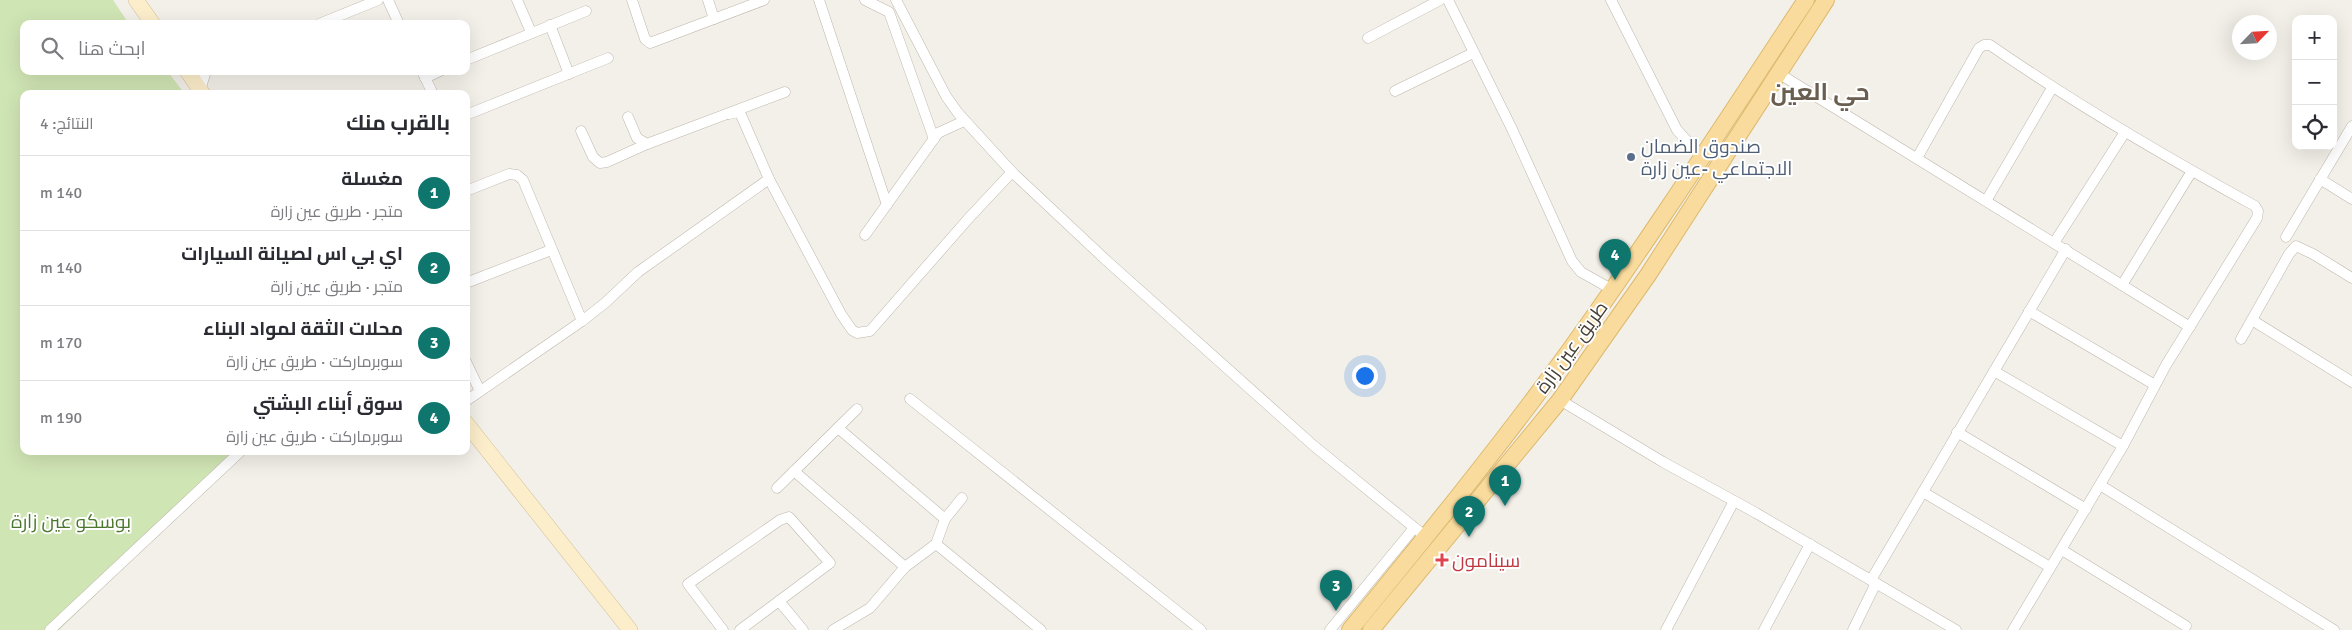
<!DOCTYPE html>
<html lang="ar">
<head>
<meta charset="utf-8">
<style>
	body { margin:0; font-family:Signika,Cairo,sans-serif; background:#f7f7f7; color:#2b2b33; direction:rtl }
	.controls { position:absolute; right:15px; top:15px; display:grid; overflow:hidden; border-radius:10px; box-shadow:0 5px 20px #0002 }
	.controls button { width:45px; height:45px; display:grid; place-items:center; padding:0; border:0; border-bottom:1px solid #e1e1e2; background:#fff; color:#2b2b33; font:25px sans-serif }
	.compass { position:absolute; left:2232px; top:15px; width:45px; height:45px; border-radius:50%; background:#fff; box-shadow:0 5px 20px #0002; rotate:65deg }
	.you { position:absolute; left:1364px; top:375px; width:18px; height:18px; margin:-12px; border:4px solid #fff; border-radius:50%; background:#1a73e8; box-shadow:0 0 0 8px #1a73e833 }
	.badge { display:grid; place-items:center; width:32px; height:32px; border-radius:50%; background:#0f766e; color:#fff; font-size:16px; font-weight:700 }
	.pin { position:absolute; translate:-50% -41px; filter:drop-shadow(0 1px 2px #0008) }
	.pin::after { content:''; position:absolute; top:26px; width:18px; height:15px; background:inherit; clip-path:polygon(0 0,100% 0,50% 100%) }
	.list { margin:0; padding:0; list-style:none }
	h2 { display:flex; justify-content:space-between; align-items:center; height:65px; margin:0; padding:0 20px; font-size:21px }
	h2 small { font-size:16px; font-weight:400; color:#7c7c81 }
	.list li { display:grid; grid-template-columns:32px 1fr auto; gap:15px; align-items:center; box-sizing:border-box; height:75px; padding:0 20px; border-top:1px solid #e1e1e2 }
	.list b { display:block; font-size:19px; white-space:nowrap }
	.list p { margin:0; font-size:16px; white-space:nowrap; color:#7c7c81 }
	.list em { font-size:16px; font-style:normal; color:#7c7c81 }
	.icon { flex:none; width:28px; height:28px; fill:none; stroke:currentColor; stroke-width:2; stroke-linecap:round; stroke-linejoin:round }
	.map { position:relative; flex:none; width:2352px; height:630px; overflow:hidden; direction:ltr }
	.search { position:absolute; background:#fff; box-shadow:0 5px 20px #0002; left:20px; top:20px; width:450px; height:55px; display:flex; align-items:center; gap:12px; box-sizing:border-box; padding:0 18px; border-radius:10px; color:#7c7c81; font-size:19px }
	.panel { position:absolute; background:#fff; box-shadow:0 5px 20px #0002; left:20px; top:90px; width:450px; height:365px; border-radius:10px; direction:rtl }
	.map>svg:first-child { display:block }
</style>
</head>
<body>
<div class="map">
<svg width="2352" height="630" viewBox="0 0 2352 630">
	<rect width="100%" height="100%" fill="#f3f0e9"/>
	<path fill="#d0e5b4" d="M0,0h113l16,24h-105v47h143l18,23h-161v357h220l-185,179h-59z"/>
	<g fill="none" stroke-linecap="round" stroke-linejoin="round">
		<defs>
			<g id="minor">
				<path d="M388,0l11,24"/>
				<path d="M517,0l14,32"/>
				<path d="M632,0l13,39 5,4 114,-43"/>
				<path d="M708,0l6,19"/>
				<path d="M819,0l68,205"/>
				<path d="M865,0l24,12 45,127"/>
				<path d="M896,0l50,96 12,17 54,59 95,89 207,185 112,91"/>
				<path d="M1448,0l64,129 60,132 9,11 32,18"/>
				<path d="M1611,0l66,130 25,27"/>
				<path d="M319,24l59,-24"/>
				<path d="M550,25l19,49"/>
				<path d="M1368,38l72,-38"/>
				<path d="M466,60l120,-49"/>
				<path d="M422,71l11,23"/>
				<path d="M1778,73l412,254"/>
				<path d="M425,78l15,-7"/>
				<path d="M200,90l6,-19"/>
				<path d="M1395,91l78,-38"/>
				<path d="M729,114l9,-2 3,3 28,64 72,135 11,16 5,3 13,-2 98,-112 44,-47"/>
				<path d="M466,115l142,-57"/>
				<path d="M628,117l9,21 10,6 138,-52"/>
				<path d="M581,131l12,26 7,6 7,-1 40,-18"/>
				<path d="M1917,158l62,-110 5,-3h6c85,59 174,111 265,161l3,5 -1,7 -91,147 -43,81 -110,184"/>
				<path d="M2320,179l32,20"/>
				<path d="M466,191l43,-17 8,1 6,5 59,141"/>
				<path d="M1986,201l66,-113"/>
				<path d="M865,235l73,-102 26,-12"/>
				<path d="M2286,237l66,-111"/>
				<path d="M2054,243l71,-111"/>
				<path d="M466,283l85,-33"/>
				<path d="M2122,285l70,-114"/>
				<path d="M2029,311l126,74"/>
				<path d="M2252,320l100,62"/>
				<path d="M2241,339l48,-85 7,-8 17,8 39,24"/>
				<path d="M466,362l14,29"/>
				<path d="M1994,371l129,75"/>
				<path d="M910,399l291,231"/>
				<path d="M1560,400l103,62 93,51 200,117"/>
				<path d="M466,401l116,-80 23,-18 33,-31 131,-93"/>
				<path d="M838,428l107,91"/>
				<path d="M1957,432l129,77"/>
				<path d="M794,471l111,96"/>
				<path d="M2100,485l234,145"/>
				<path d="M777,488l80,-79"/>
				<path d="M1923,492l127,75"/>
				<path d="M936,544l105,86"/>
				<path d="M2062,550l124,76"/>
				<path d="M1871,580l195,-331"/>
				<path d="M779,601l24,29"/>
				<path d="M50,630l191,-179"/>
				<path d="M723,630l-35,-46 92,-64 9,-3 41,46 -90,67"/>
				<path d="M833,630l37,-22 35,-41 31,-23 9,-25 17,-21"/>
				<path d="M1330,630l84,-102"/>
				<path d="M1666,630l68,-129"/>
				<path d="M1764,630l46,-86"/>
				<path d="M1853,630l23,-47"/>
			</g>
			<g id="secondary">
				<path d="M136,0l17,24"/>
				<path d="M187,71l16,23"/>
				<path d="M466,423l164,207"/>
			</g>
			<g id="primary">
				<path d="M1350,630c76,-93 152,-186 222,-283 81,-113 157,-231 234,-347"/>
				<path d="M1371,630l189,-230 88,-125 178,-275"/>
			</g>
		</defs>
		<use href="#minor" stroke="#beb7ac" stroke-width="11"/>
		<use href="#secondary" stroke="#d1c19b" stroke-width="16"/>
		<use href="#primary" stroke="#ddb96d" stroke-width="18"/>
		<use href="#minor" stroke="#fff" stroke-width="10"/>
		<use href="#secondary" stroke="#fceecb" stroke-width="15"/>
		<use href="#primary" stroke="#f9dc9d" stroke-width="16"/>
	</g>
	<circle fill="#5c6f8a" stroke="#fff" stroke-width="2" cx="1631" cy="157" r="5"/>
	<path fill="#e0444e" stroke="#fff" stroke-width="2" d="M1439.5 552.5h5v5h5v5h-5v5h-5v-5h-5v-5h5z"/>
	<g text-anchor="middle" stroke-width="4" stroke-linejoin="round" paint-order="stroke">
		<g font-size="19" fill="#4e5e75" stroke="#fff" text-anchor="start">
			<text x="1641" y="153">صندوق الضمان<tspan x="1641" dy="22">الاجتماعي -عين زارة</tspan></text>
		</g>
		<g font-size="19" fill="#474038" stroke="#fff">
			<text transform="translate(1571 347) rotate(-54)" y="7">طريق عين زارة</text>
		</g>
		<g font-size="19" fill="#4b762e" stroke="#fff">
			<text x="71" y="528">بوسكو عين زارة</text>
		</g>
		<g font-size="19" fill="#be3a42" stroke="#fff" text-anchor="start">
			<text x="1452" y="567">سينامون</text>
		</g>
		<g font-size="24" font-weight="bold" fill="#695e4f" stroke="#fff">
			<text x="1820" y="100">حي العين</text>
		</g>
	</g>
</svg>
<div class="controls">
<button>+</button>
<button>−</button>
<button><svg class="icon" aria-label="locate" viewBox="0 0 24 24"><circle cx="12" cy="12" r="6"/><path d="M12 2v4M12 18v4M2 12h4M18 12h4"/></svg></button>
</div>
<svg class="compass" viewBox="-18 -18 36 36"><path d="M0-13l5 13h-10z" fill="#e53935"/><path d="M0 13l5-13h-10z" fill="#7c7c81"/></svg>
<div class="you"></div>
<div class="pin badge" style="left:1505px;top:506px">1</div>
<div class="pin badge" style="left:1469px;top:537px">2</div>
<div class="pin badge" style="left:1336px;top:611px">3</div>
<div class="pin badge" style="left:1615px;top:280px">4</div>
<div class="search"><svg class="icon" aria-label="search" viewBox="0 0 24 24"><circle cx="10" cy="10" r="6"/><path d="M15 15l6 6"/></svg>ابحث هنا</div>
<section class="panel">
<h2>بالقرب منك<small>النتائج: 4</small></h2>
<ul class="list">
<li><span class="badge">1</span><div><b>مغسلة</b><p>متجر · طريق عين زارة</p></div><em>140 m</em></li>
<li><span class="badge">2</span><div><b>اي بي اس لصيانة السيارات</b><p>متجر · طريق عين زارة</p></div><em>140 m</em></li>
<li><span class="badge">3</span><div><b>محلات الثقة لمواد البناء</b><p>سوبرماركت · طريق عين زارة</p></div><em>170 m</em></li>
<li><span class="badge">4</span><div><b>سوق أبناء البشتي</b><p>سوبرماركت · طريق عين زارة</p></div><em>190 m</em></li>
</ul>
</section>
</div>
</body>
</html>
